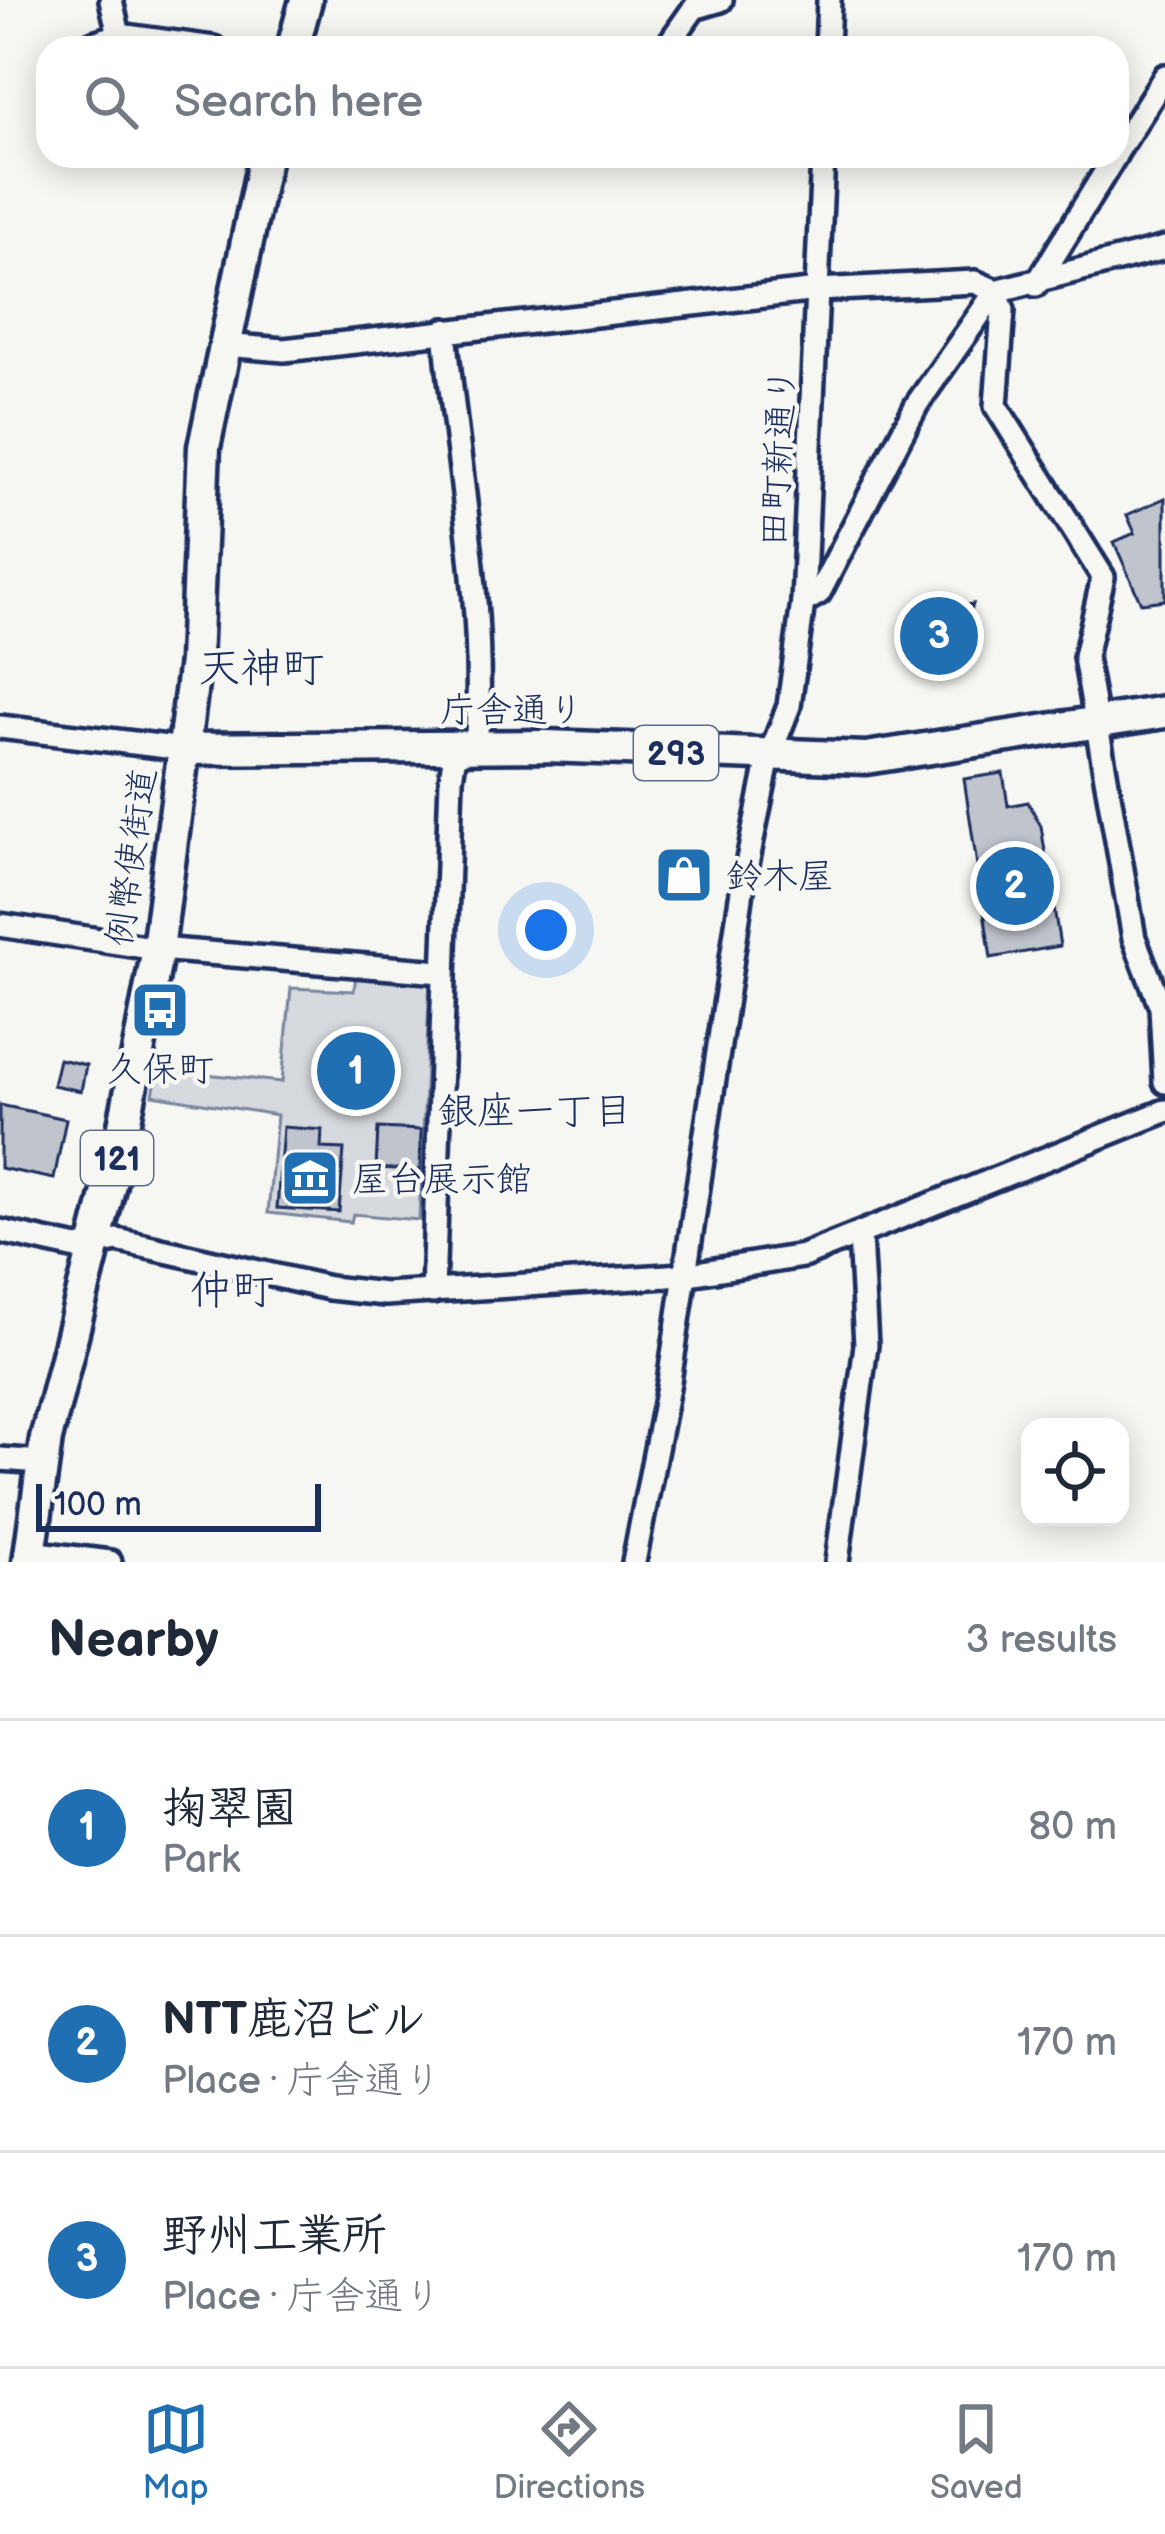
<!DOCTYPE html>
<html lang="en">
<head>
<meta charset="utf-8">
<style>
	body { margin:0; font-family:"Balsamiq Sans","Klee One",sans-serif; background:#f6f6f7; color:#1f2937 }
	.controls { position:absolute; right:36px; bottom:36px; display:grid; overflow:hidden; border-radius:24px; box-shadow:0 6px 30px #0003 }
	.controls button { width:108px; height:108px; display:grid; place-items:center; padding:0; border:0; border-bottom:3px solid #e0e1e3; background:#fff; color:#1f2937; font:60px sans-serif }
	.scale { position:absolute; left:36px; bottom:30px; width:285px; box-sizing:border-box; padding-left:12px; border:6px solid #1b2f5e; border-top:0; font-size:33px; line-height:42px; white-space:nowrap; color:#1b2f5e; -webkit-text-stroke:9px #f6f6f2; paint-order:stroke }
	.you { position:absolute; left:546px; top:930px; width:42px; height:42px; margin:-30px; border:9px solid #fff; border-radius:50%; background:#1a73e8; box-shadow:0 0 0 18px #1a73e833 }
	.badge { display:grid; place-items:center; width:78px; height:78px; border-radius:50%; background:#1f6fb2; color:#fff; font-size:39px; font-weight:700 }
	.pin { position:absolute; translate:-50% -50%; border:6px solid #fff; box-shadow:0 3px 12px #0006 }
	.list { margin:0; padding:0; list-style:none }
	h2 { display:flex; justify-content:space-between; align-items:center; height:156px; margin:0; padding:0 48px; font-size:51px }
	h2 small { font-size:39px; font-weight:400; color:#747a83 }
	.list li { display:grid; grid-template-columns:78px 1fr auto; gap:36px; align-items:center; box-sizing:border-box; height:216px; padding:0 48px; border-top:3px solid #e0e1e3 }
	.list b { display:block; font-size:45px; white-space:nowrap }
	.list p { margin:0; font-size:39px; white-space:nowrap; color:#747a83 }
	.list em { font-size:39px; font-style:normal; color:#747a83 }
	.icon { flex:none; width:66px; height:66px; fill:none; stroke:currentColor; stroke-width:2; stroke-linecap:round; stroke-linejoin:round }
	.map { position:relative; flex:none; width:1165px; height:1562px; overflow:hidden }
	.search { position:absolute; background:#fff; box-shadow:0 6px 30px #0003; left:36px; right:36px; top:36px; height:132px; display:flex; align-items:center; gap:30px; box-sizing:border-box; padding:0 42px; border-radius:36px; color:#747a83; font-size:45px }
	.sheet { height:804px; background:#fff }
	nav { display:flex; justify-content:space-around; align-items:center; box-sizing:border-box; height:168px; border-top:3px solid #e0e1e3; background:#fff; font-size:33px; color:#747a83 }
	nav a { display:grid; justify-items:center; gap:6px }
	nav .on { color:#1f6fb2 }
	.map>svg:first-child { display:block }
</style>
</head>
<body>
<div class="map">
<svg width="1165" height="1562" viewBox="0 0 1165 1562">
	<rect width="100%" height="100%" fill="#f6f6f2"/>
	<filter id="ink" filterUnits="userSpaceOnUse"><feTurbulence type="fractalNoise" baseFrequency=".00833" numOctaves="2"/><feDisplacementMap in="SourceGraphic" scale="24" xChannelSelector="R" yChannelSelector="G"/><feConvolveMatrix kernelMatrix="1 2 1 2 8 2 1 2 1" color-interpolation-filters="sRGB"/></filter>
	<g filter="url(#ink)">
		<path fill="#d6d9dd" stroke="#78849e" stroke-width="3" d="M356,974l74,6 -11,240 -66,-6 -2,8 -83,-9 9,-98 -124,-20 5,-26 124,13 9,-94 63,3z"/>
		<g fill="#c0c4cd" stroke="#1b2f5e" stroke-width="3">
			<path d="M1165,498v102l-24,3 -27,-61 21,-9 -8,-18z"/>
			<path d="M973,604l-18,55 -35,4 -8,-49z"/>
			<path d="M1003,773l5,33 20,-4 13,24 19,120 -69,12 -27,-179z"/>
			<path d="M59,1059l27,6 -5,26 -28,-6z"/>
			<path d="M0,1105l66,14 -12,60 -54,-11z"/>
			<path d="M283,1127l39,3 -1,18 23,1 -5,63 -62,-4z"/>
			<path d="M378,1128l43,2 -1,40 -44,-2z"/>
		</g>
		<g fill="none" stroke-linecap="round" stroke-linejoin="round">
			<defs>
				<g id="minor">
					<path d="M111,0l8,35 95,13"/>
					<path d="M93,48v-5l26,-8"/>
					<path d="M666,48l28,-40 27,-8"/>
					<path d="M827,48l2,-48"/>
					<path d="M1117,152l48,-76"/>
					<path d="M1036,285l79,-129"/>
					<path d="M996,291l7,19 -7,96 107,171 -18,80 49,281 27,69 4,75"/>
					<path d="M224,345l60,5 534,-60 157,-8 21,9 169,-43"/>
					<path d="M803,602l16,-9 98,-189 79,-113"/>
					<path d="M0,727l184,22"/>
					<path d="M0,925l158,24 283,23"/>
					<path d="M0,1231l77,17 40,-8 212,48 56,6 298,-19 120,-19 362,-145"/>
					<path d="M433,1292l18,-513 3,-19 23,-25c8,-136 -20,-270 -32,-405"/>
					<path d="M0,1459l42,3"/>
					<path d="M30,1552l80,10"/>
					<path d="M634,1562l35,-180 74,-498 26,-127 20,-51 14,-104 20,-446"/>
					<path d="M837,1562l29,-217 -6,-109"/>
				</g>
				<g id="highway">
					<path d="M293,48l13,-48"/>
					<path d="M184,749l362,-3 320,12 299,-46"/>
					<path d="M29,1562l17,-123 76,-303 36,-187 37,-288 9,-214 61,-291"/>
				</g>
			</defs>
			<use href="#minor" stroke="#1b2f5e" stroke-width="30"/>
			<use href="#highway" stroke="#1b2f5e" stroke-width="39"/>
			<use href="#minor" stroke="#f6f6f2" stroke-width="21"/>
			<use href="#highway" stroke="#f6f6f2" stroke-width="30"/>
		</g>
	</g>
	<defs>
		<symbol id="shop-square" viewBox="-11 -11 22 22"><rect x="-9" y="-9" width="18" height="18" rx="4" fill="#1f6fb2" stroke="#f6f6f2"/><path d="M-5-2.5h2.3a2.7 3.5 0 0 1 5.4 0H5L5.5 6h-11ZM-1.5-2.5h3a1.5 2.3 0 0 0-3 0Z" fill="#fff"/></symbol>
		<symbol id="bus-square" viewBox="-11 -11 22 22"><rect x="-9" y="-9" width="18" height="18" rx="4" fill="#1f6fb2" stroke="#f6f6f2"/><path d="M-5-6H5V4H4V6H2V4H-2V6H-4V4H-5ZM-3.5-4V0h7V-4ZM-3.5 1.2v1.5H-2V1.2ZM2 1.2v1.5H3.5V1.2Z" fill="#fff"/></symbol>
		<symbol id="museum-square" viewBox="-11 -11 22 22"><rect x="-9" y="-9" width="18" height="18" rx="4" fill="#1f6fb2" stroke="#f6f6f2"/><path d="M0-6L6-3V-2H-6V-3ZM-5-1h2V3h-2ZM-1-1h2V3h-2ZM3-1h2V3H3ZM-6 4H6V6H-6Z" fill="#fff"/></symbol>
	</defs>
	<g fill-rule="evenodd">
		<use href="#shop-square" x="651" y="842" width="66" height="66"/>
		<use href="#bus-square" x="127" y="977" width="66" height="66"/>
		<use href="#museum-square" x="277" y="1145" width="66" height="66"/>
	</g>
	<g text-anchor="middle" stroke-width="9" stroke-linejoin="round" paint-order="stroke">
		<g fill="#f6f6f2" stroke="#5d6b8a" stroke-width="3">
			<rect x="634" y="726" width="84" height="54" rx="9"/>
			<rect x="81" y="1131" width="72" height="54" rx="9"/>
		</g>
		<g font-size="33" font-weight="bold" fill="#1b2f5e">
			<text x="676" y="765">293</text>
			<text x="117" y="1170">121</text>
		</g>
		<g font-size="36" fill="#1b2f5e" stroke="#f6f6f2">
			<text transform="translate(777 457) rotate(-87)" y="13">田町新通り</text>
			<text x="512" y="722">庁舎通り</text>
			<text transform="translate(130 857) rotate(-82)" y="13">例幣使街道</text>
		</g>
		<g font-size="36" fill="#1b2f5e" stroke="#f6f6f2" text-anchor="start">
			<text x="726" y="888">鈴木屋</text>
			<text x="160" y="1081" text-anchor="middle">久保町</text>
			<text x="352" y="1191">屋台展示館</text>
		</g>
		<g font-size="39" fill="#1b2f5e" stroke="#f6f6f2">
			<text x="535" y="1124">銀座一丁目</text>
		</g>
		<g font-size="42" fill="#1b2f5e" stroke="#f6f6f2">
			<text x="261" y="682">天神町</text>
			<text x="232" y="1304">仲町</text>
		</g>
	</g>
</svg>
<div class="controls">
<button><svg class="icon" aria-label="locate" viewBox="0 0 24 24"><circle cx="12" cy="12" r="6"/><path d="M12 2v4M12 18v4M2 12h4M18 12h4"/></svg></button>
</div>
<div class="scale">100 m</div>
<div class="you"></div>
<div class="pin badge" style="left:356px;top:1071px">1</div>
<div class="pin badge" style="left:1015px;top:886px">2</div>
<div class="pin badge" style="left:939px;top:636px">3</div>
<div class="search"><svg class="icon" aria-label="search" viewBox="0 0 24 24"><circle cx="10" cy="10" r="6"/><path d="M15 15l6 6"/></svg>Search here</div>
</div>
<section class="sheet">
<h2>Nearby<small>3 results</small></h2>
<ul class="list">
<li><span class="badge">1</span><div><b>掬翠園</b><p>Park</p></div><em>80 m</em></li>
<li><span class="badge">2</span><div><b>NTT鹿沼ビル</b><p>Place · 庁舎通り</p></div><em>170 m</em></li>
<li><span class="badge">3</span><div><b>野州工業所</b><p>Place · 庁舎通り</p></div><em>170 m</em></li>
</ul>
</section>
<nav>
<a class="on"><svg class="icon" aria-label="map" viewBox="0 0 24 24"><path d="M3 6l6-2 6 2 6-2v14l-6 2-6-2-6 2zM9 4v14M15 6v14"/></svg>Map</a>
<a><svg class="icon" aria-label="directions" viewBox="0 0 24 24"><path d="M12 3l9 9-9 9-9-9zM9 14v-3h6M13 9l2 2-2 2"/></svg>Directions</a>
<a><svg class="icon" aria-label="saved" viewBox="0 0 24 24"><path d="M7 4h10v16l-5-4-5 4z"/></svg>Saved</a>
</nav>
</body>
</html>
